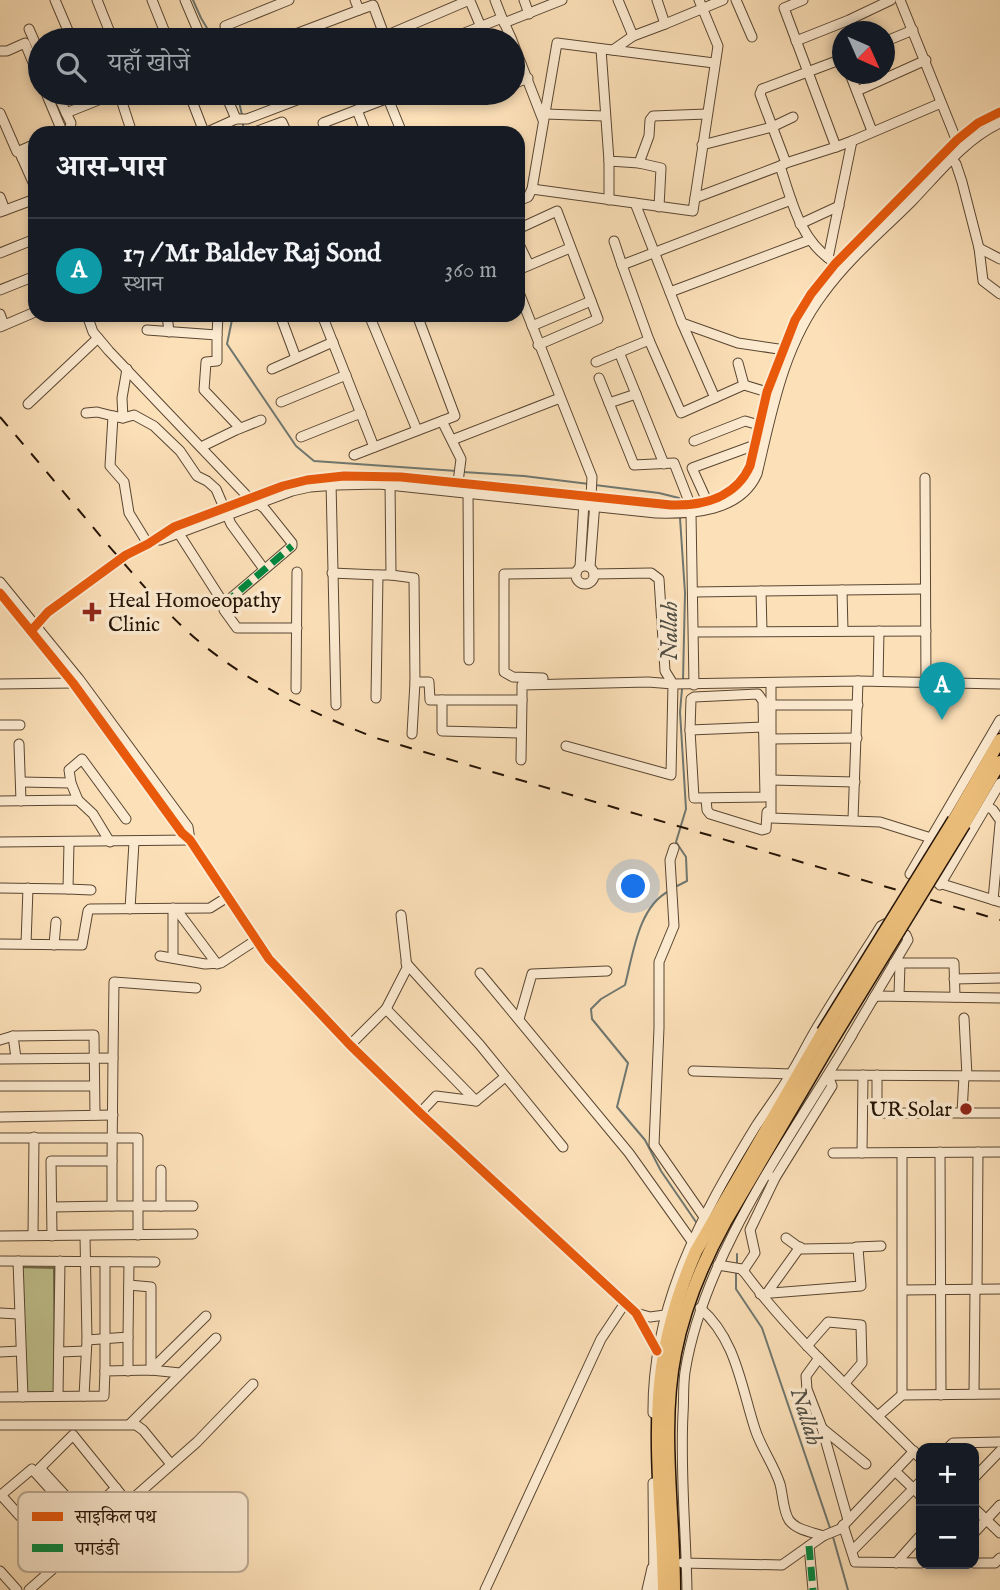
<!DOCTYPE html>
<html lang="hi">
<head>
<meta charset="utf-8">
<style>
	body { margin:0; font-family:"IM FELL English","Noto Serif Devanagari",serif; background:#20242c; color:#f1f3f6 }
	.controls { position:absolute; right:21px; bottom:21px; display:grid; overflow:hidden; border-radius:14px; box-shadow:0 4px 10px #0003 }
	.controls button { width:63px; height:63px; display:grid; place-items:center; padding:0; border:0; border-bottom:2px solid #363941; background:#171b24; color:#f1f3f6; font:35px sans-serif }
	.compass { position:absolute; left:832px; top:21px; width:63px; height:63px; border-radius:50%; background:#171b24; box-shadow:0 4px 10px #0003; rotate:135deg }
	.you { position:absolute; left:634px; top:887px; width:24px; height:24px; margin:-18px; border:5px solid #fff; border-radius:50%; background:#1a73e8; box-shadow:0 0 0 10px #1a73e833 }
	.badge { display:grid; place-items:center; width:46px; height:46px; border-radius:50%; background:#db2777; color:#fff; font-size:23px; font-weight:700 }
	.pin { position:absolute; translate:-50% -58px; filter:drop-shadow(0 2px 4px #0008) }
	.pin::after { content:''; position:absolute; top:37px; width:24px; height:21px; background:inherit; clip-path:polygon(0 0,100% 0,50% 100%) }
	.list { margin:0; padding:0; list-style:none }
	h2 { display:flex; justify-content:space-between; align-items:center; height:91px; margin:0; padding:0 28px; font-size:30px }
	h2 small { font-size:23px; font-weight:400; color:#9ea1a6 }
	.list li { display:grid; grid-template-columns:46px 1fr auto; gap:21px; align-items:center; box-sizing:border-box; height:105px; padding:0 28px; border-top:2px solid #363941 }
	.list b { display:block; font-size:26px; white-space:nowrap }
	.list p { margin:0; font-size:23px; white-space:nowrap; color:#9ea1a6 }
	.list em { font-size:23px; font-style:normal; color:#9ea1a6 }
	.icon { flex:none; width:38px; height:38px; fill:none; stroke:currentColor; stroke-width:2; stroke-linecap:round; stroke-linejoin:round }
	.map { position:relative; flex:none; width:1000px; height:1590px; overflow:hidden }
	.search { position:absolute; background:#171b24; box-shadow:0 4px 10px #0003; left:28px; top:28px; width:497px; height:77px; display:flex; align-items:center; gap:18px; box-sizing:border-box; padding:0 24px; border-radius:38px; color:#9ea1a6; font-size:26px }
	.panel { position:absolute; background:#171b24; box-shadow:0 4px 10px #0003; left:28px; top:126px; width:497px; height:196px; border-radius:21px }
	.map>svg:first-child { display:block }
</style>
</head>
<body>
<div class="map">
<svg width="1000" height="1590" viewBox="0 0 1000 1590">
	<rect width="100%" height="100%" fill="#fce0b8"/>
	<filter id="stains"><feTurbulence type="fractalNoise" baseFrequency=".00286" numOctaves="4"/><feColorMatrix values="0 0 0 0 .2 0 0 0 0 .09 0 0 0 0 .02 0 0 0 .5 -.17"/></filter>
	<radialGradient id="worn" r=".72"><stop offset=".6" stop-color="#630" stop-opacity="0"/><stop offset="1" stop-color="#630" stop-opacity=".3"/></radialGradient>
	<path fill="#c0c28e" stroke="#726a4a" stroke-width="2" d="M20,1267l34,1 1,126h-30z"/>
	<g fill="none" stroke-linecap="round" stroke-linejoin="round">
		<g stroke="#6f7770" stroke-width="2">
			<path d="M193,0l8,18 13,22"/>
			<path d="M237,93l5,22"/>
			<path d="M243,124l1,9"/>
			<path d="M233,315l-6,29 69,102 18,15 143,10"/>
			<path d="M463,472l61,4 65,8"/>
			<path d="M595,485l64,8 20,5v4"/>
			<path d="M680,518l5,75 -2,87"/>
			<path d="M677,886l10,-5 -1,-24 -10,-15 10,-33 -6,-97 2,-23"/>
			<path d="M669,891c-31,16 -36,64 -44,94l-24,14 -10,10 1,10 36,44 -11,44 28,33 16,31 35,51"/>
			<path d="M737,1264v-10"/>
			<path d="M736,1273v16l26,39 68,200"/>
			<path d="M833,1537l15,53"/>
		</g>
		<defs>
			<g id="minor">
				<path d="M55,0l17,40"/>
				<path d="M97,0l16,40"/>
				<path d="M152,0l16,40"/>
				<path d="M185,0l17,40"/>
				<path d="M355,0l4,10 14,-5 13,35"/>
				<path d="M495,0l7,18"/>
				<path d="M524,0l5,14"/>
				<path d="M618,0l15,36"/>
				<path d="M657,0l8,24 58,-24"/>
				<path d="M736,0l16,37"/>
				<path d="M803,0l-19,8 52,139 16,-6 -24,117"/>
				<path d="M900,0l58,144"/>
				<path d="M504,23l58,-23"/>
				<path d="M225,26l64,-26"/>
				<path d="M29,29l11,25"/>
				<path d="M280,40l79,-30"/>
				<path d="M376,40l91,-39h3l11,26"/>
				<path d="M447,40l55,-22 10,22"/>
				<path d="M796,41l53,-21 42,-20"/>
				<path d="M884,42l29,-12"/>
				<path d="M513,43l30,77"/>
				<path d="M601,49l8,112 30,2 10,-27 1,-16 3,-4 54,-2"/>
				<path d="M613,50l20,-14 32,-12"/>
				<path d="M0,51h7l18,-8 15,37"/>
				<path d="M850,74l22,57"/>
				<path d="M513,84l15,-6"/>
				<path d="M857,91l69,-31"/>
				<path d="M46,93l16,38 -5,2"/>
				<path d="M57,93l9,20"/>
				<path d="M119,93l13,40"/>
				<path d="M189,93l15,39"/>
				<path d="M225,93l11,26"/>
				<path d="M387,96l15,37"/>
				<path d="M137,97l11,-4"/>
				<path d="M357,110l9,23"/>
				<path d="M0,113l17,39 18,-8"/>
				<path d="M545,114l59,2"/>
				<path d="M65,133l5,-5 1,-5 -5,-10 50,-20"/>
				<path d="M205,133l31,-14h11l68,-26"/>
				<path d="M252,133l30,-11 5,11"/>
				<path d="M327,133l-4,-10 65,-25"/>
				<path d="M852,141l89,-38"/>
				<path d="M702,145l70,-18 21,-10"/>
				<path d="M19,151l16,36"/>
				<path d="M22,158l13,-5"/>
				<path d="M952,159l4,5 6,18 17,66 4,33 17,13"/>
				<path d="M609,161v39"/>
				<path d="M639,163l22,5 -2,39"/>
				<path d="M786,163l50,-16"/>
				<path d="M780,166l6,-3 -26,-69 2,-5 80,-30"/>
				<path d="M532,189l161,22 25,-165 -19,-46"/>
				<path d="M0,197l5,13"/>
				<path d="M695,198l85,-32c12,35 19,72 51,94"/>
				<path d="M518,201l10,-4 4,-8 25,-146 157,20"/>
				<path d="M635,203l47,120 56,20 47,7"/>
				<path d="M0,212l35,-13"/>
				<path d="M800,224l39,-18"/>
				<path d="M518,229l39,-18 41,108 -60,26"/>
				<path d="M614,241l8,24"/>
				<path d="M518,242l11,23"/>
				<path d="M979,248l21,11"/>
				<path d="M0,253l35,-14"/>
				<path d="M518,270l52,-22"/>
				<path d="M0,290l35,-14"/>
				<path d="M518,290l74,187 -1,21"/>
				<path d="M670,292l139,-52"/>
				<path d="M0,314l4,11"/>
				<path d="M87,315l6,17 16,19 140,147 15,10 28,35v3l-68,58"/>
				<path d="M167,315l2,17"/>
				<path d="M280,315l16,43"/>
				<path d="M322,315l52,132"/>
				<path d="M369,315l48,115"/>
				<path d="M682,323l33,75"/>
				<path d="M532,326l59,-25"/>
				<path d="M0,327l35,-15"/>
				<path d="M147,330l70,5v26l-11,1 -2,28 36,38"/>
				<path d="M217,335l1,-20"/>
				<path d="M649,340l-27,-75 169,-65"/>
				<path d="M619,352l17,42"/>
				<path d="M596,362l53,-22 32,73 63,-28 23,7"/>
				<path d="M738,363l6,22"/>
				<path d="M272,369l61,-27"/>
				<path d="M599,378l35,87 40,-2 16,41 1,10 3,171"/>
				<path d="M281,402l65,-27"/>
				<path d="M609,403l27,-9 28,70"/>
				<path d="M28,404l70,-66"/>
				<path d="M86,413l11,-1 16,4"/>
				<path d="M123,418l-1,-20 5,-29"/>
				<path d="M442,421l19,38 -3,23"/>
				<path d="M301,437l60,-24"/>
				<path d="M452,440l108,-42"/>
				<path d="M694,441l51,-20 14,4"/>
				<path d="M201,447l35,-17 25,-10"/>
				<path d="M354,455l101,-39 -38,-101"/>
				<path d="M925,478l1,205"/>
				<path d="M331,482l5,223"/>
				<path d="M468,489l1,171"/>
				<path d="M707,501l-15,-33 63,-23"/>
				<path d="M176,529l48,75v6l13,18h60"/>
				<path d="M160,540l132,-49 18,-4 27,-2 42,-1 277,29c36,1 84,-1 101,-39 15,-63 26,-127 66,-180 25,-35 59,-63 89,-93 27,-28 52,-61 88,-78"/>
				<path d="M148,544l-19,-31 -5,-31 -14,-16 3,-50 10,2 11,-3 20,11 26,25 17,25 10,5 9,8 15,35 33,45"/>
				<circle cx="585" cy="575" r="9"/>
				<path d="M580,567l4,-65"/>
				<path d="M590,567l5,-65"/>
				<path d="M332,573l46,2"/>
				<path d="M594,574l57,-1 8,6 6,92 8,13 185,-3 142,3"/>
				<path d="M391,575l23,3 1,104 -3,52"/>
				<path d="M0,582l79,97 109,148 2,13"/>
				<path d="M842,590l1,41"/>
				<path d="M761,591l1,40"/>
				<path d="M694,592l231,-3"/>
				<path d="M0,593l73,90 109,150 8,7 79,119 81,86 70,68 216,200 21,38"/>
				<path d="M31,631l17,-19 78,-57 22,-11 26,-17 109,-41 24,-6 37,-4 57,1 270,28c33,1 65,-8 79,-39l17,-74 28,-72 16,-26 24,-30 122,-124 21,-17 22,-11"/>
				<path d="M694,632l232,-1"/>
				<path d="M543,678l-30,-1 -9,-5v-98l72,-1"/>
				<path d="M878,681l1,-50"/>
				<path d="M415,682h14l1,18h92l-1,60"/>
				<path d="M771,683v135l109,4 51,16"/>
				<path d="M0,684l73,-1"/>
				<path d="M296,689l1,-117"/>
				<path d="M758,694l5,7 2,96 -71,1 -4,-68 1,-31 3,-2z"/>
				<path d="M376,698l2,-123h13l-1,-93"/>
				<path d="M442,700v31l79,2"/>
				<path d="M522,700v-15l126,-3 25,2 -2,91 -105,-29"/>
				<path d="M772,705h86"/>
				<path d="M1000,720l-90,154 90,28"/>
				<path d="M0,725h20"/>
				<path d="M690,730l74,-3"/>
				<path d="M771,739l86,-1"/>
				<path d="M19,744l2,57"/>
				<path d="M771,780l84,2"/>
				<path d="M21,782l50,1"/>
				<path d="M706,799l1,11 3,4 52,16 4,-1 1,-17"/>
				<path d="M78,800l-7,-17 -2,-13 13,-11 44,60"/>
				<path d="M0,801l78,-1 15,14 17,28"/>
				<path d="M987,806l6,4 7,10"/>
				<path d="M853,819l5,-138"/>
				<path d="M0,842l190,-2"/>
				<path d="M674,848l-4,12 4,66 -15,36v66l-5,117 50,72"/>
				<path d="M940,885l60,-102"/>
				<path d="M0,888l68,1 1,-47"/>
				<path d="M68,889l23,1"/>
				<path d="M993,900l7,-76"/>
				<path d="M173,908v50"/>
				<path d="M130,909l4,-67"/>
				<path d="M176,909l41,55"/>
				<path d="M0,944l82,1 6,-34 2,-2 120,-1 16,-10"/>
				<path d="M26,944l2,-56"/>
				<path d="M54,945l2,-23"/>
				<path d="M160,956l45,8 16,-1 35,-23"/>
				<path d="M406,963l74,82 83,102"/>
				<path d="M894,963h60l1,34"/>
				<path d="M480,973l149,180 62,87"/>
				<path d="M954,979l46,-1"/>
				<path d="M899,996l1,-33"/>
				<path d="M873,999l2,-3 125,2"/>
				<path d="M386,1009l90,92"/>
				<path d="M964,1018l3,58"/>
				<path d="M519,1019l13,-45 75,-3"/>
				<path d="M0,1040l13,-4"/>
				<path d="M350,1045l36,-36 21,-41 -6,-53"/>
				<path d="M16,1058l-3,-22 81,-1 1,80"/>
				<path d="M113,1058l1,-76 82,6"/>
				<path d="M0,1059l113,-1 -1,103h-61l1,75"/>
				<path d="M693,1071l98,3"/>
				<path d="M877,1075v38h123"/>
				<path d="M0,1086h94"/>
				<path d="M420,1113l16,-17 40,5 29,-24"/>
				<path d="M962,1113l2,-37"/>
				<path d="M0,1117l113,-2"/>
				<path d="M0,1138h138v97"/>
				<path d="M940,1152l1,243"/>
				<path d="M833,1153l167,-1"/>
				<path d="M862,1153l1,-78"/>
				<path d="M775,1178l57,-92 -4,-11 172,1"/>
				<path d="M112,1206h81"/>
				<path d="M161,1206v-36"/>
				<path d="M52,1207l60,-1v-45"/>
				<path d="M33,1235l1,-98"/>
				<path d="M0,1236l193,-2"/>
				<path d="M856,1247l25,-1"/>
				<path d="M0,1261l155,1"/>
				<path d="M18,1261l5,136"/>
				<path d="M105,1262v109"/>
				<path d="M718,1265l24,4c51,70 118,128 179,190"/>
				<path d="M743,1271l12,-18 -5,-23 25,-52 -3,-1"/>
				<path d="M129,1285l22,2v83"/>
				<path d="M977,1289l1,-137"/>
				<path d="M903,1290l97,-1"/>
				<path d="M767,1293l33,-46"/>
				<path d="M760,1294l101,-8 -3,-38 -57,1 -15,-11"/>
				<path d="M700,1308c36,31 41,78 55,121 6,19 19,36 25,55 3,11 3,27 9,36 7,10 23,12 34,16"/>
				<path d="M0,1313l18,1"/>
				<path d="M636,1313l14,4 15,-2"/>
				<path d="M87,1340l41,-3 1,-75"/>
				<path d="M807,1346l21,-24 33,3 1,38 -17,20"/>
				<path d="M0,1352l20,-1"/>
				<path d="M59,1352l27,-1"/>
				<path d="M819,1358l-13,18 1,13 15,39 26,92"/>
				<path d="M151,1370l55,-54"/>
				<path d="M128,1371v-34"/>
				<path d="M974,1394l1,-105"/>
				<path d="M902,1395v-242"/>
				<path d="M58,1396l2,-135"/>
				<path d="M84,1396l3,-56 -2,-104"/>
				<path d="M0,1397l104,-1 1,-25 46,-1 29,3"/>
				<path d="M653,1413c-1,-108 48,-197 103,-287 12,-18 25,-35 36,-54 10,-16 18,-34 29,-51 19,-32 40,-63 60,-95l6,-3 19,12 2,5 -58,98"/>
				<path d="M878,1416l24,-21 98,-1"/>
				<path d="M130,1424l86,-86"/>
				<path d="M0,1425h136l7,5 27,33"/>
				<path d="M823,1429l43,35"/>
				<path d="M948,1448l5,-5 47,-1"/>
				<path d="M895,1471l26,25"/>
				<path d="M974,1478l26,-27"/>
				<path d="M653,1483l1,107"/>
				<path d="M974,1508l26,25"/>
				<path d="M84,1517l32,-29"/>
				<path d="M843,1525l12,37 66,1"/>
				<path d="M97,1530l-57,-62 33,-33 55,68"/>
				<path d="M974,1533l26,-28"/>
				<path d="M809,1546l4,44"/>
				<path d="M46,1547l32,-27 -46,-51 -31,26 60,67"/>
				<path d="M852,1551l69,-70"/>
				<path d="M682,1563l100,2 41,-29 17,-7 74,-78"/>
				<path d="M896,1563l25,-28"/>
				<path d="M974,1563h21l5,-5"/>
				<path d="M0,1571l17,19"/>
				<path d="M29,1590l168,-148 56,-58"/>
				<path d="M485,1590l116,-251 24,-36"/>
				<path d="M647,1590l5,-22"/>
				<path d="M687,1590c-1,-59 -7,-117 -4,-176 1,-14 0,-29 2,-42 19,-119 106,-234 167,-337"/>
			</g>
			<g id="highway">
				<path d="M954,820l46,-80"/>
				<path d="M964,824l36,-62"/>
				<path d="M664,1590c-1,-64 -9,-129 -5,-193 3,-50 17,-100 37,-146l127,-219"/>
				<path d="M674,1590c0,-76 -14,-163 1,-237 9,-46 27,-89 50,-131l108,-184"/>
			</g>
		</defs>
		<use href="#minor" stroke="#594632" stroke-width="11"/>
		<use href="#highway" stroke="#231205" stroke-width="15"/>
		<use href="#minor" stroke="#fdebd1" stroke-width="9"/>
		<use href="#highway" stroke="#eec07c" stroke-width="12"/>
		<path stroke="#231205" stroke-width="2" stroke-dasharray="12 12" stroke-linecap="butt" d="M0,417c36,42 72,85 107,127 32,36 62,74 100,104 51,40 110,67 169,90l624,182"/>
		<defs>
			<g id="highway-bridge">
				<path d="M823,1032l131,-212"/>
				<path d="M833,1038l131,-214"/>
			</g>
		</defs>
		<use href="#highway-bridge" stroke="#231205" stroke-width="15" stroke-linecap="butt"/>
		<use href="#highway-bridge" stroke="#eec07c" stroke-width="12"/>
		<g stroke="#00873e" stroke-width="7" stroke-dasharray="14 7" stroke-linecap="butt">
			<path d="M224,604l68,-58"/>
			<path d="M809,1546l4,44"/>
		</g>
		<defs>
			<g id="cycleway">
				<path d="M0,593l73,90 109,150 8,7 79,119 81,86 70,68 216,200 21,38"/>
				<path d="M31,631l17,-19 78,-57 22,-11 26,-17 109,-41 24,-6 37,-4 57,1 270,28c33,1 65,-8 79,-39l17,-74 28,-72 16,-26 24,-30 122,-124 21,-17 22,-11"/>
			</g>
		</defs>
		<use href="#cycleway" stroke="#fdebd1" stroke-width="13"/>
		<use href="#cycleway" stroke="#e8590c" stroke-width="9"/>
	</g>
	<g fill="#8f2418" stroke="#fdebd1" stroke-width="2.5">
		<path d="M88.5 601.5h7v7h7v7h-7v7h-7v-7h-7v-7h7z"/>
		<circle cx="966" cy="1109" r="7"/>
	</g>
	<g text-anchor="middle" stroke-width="7" stroke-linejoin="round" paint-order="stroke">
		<g font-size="21" fill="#231205" stroke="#fdebd1" text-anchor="start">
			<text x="108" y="607">Heal Homoeopathy<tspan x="108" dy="24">Clinic</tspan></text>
			<text x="952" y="1116" text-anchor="end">UR Solar</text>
		</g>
		<g font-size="23" font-style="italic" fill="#4f4d44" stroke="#fdebd1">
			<text transform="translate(669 631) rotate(-90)" y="8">Nallah</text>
			<text transform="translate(807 1416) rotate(72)" y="8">Nallah</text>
		</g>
	</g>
	<rect x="18" y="1492" width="230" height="80" rx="10" fill="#fdebd1" stroke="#bcaa94" stroke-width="2"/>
	<rect x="32" y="1512" width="31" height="9" fill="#e8590c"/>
	<rect x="32" y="1544" width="31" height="8" fill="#00873e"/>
	<g font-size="19" fill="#231205">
		<text x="75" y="1523">साइकिल पथ</text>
		<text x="75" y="1555">पगडंडी</text>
	</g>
	<rect width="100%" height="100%" filter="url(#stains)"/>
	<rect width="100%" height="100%" fill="url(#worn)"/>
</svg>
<div class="controls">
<button>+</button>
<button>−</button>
</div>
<svg class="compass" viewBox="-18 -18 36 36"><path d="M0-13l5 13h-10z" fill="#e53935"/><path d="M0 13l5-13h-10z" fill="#9ea1a6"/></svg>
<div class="you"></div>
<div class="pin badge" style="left:942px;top:720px;background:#0f9aa8">A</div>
<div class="search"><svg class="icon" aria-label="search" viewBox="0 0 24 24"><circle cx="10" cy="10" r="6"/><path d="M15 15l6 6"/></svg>यहाँ खोजें</div>
<section class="panel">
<h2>आस-पास<small></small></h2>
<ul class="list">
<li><span class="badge" style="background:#0f9aa8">A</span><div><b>17 / Mr Baldev Raj Sond</b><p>स्थान</p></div><em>360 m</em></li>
</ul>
</section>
</div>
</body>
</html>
